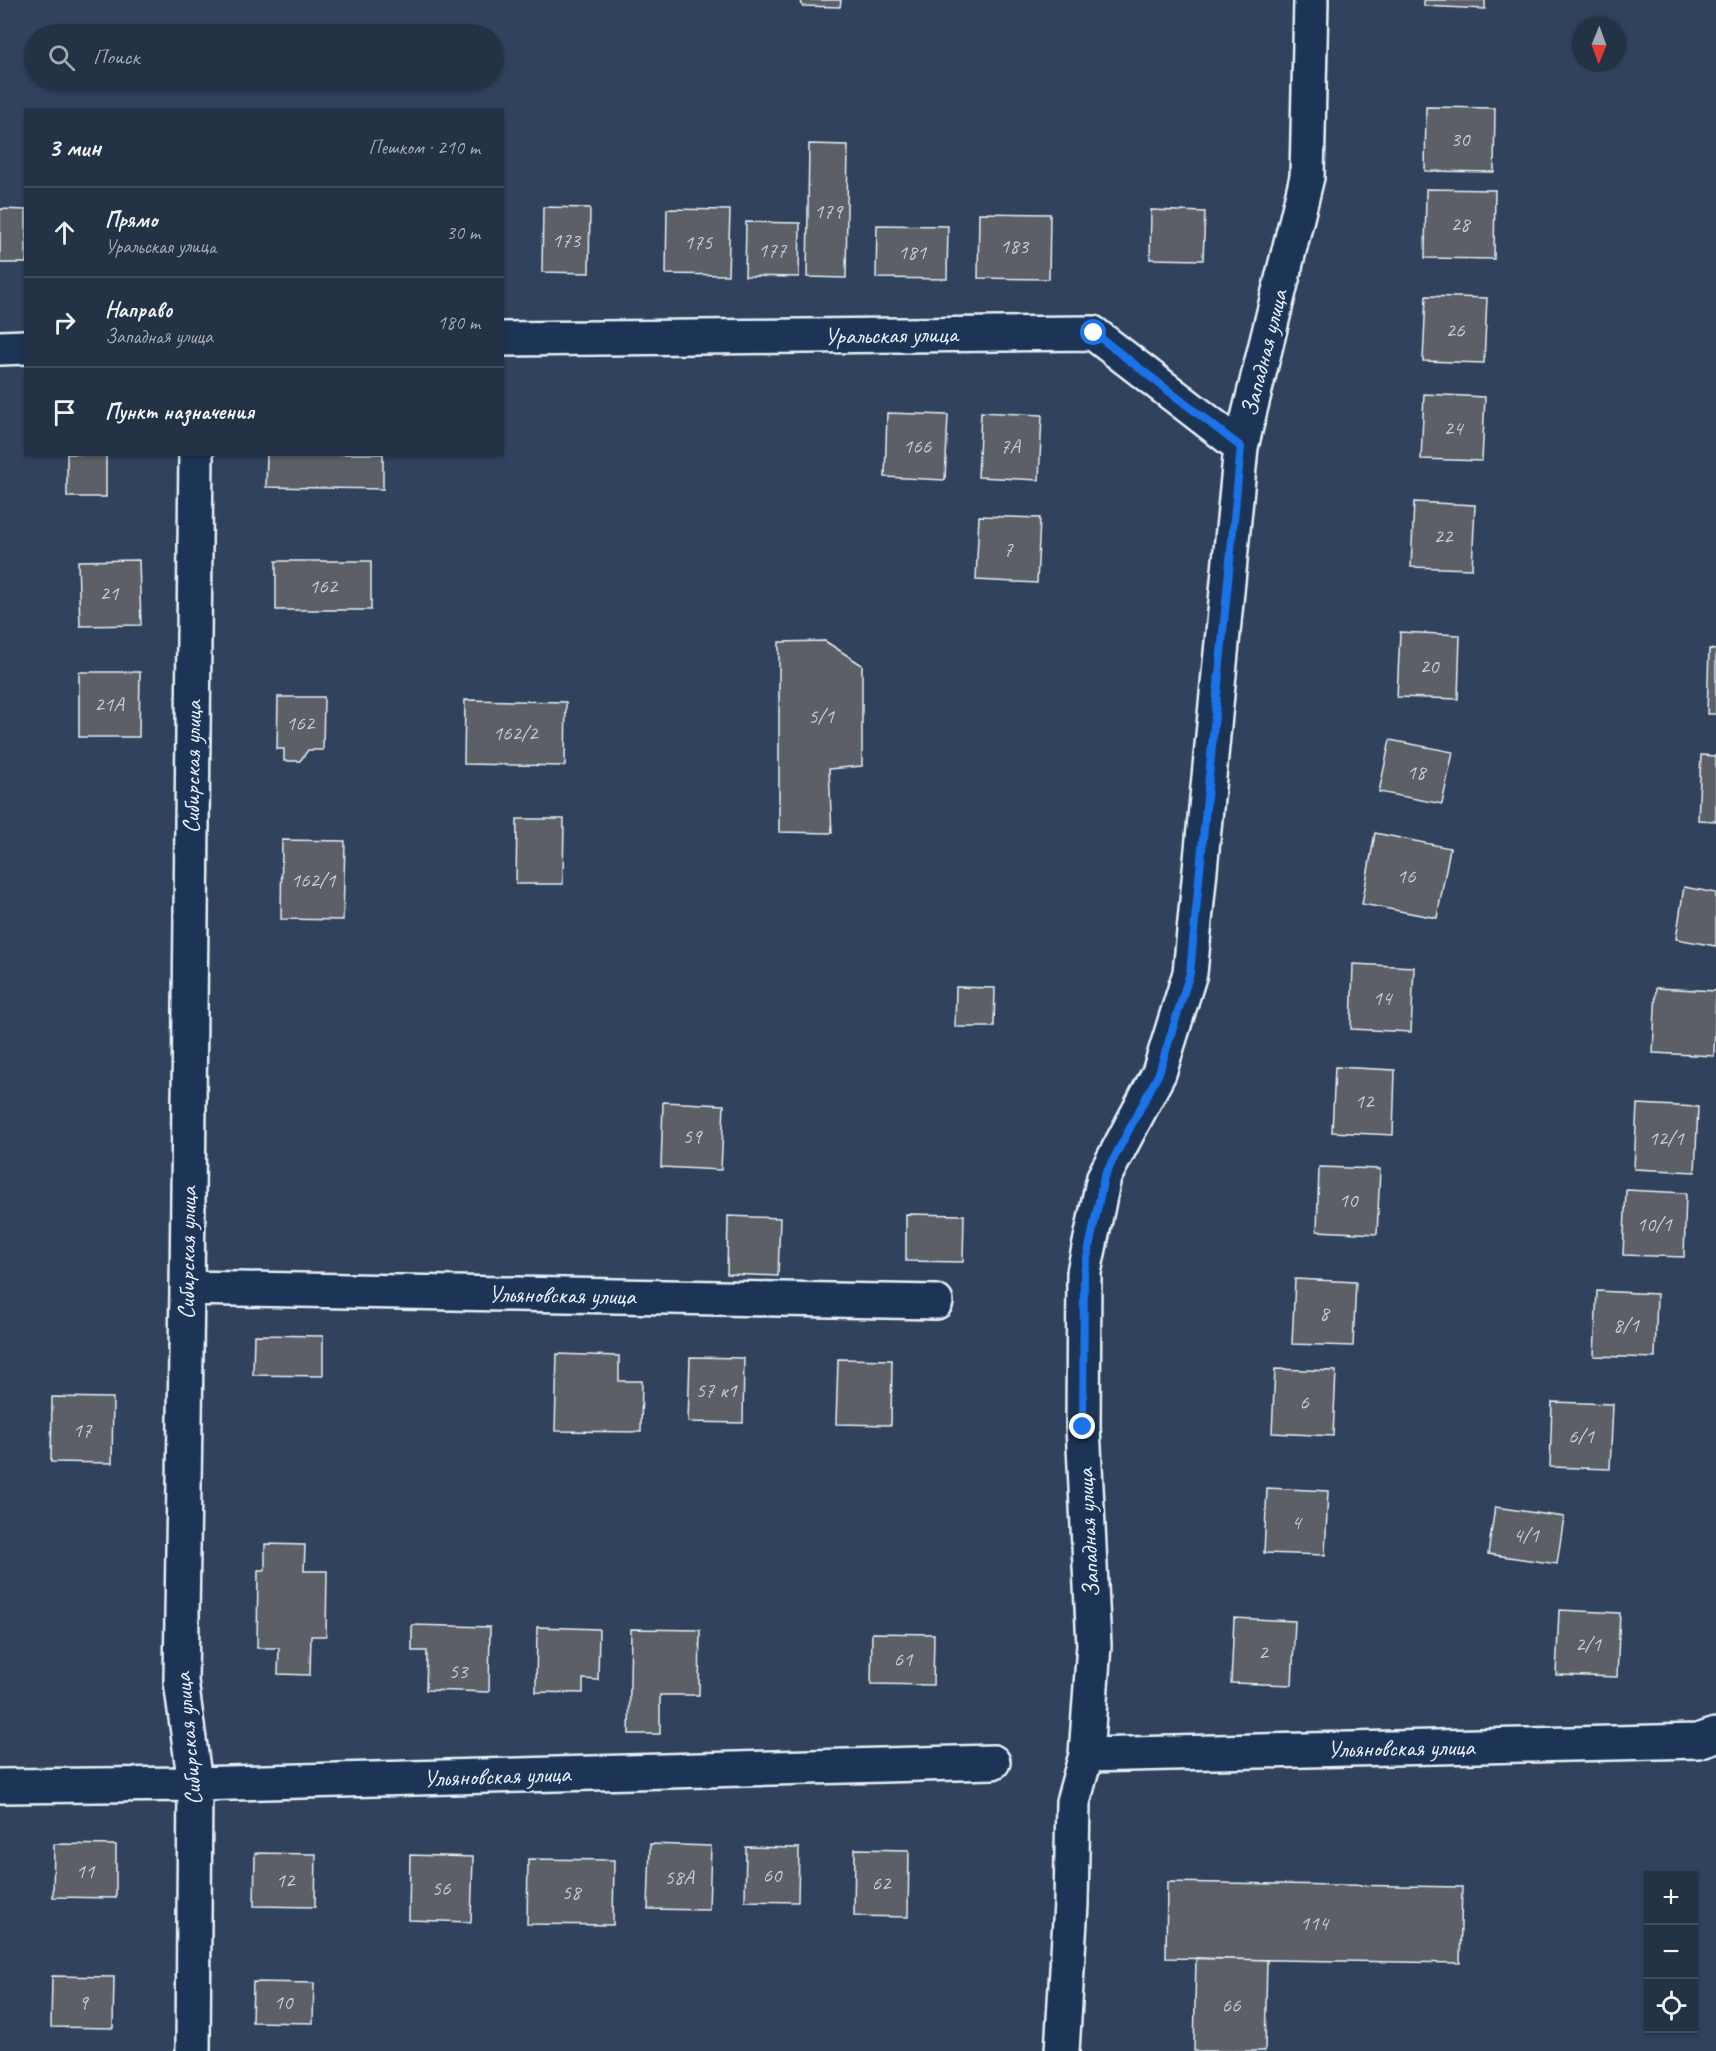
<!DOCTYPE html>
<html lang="ru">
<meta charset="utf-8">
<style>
:root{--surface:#243245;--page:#2c3a4c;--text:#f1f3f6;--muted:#a3aab3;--line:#414d5e}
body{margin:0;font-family:Caveat,sans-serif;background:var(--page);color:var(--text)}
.controls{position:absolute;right:18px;bottom:18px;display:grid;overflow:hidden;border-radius:0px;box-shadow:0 2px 4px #0004}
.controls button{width:54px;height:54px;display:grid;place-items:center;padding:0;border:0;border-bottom:2px solid var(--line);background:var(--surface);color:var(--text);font:30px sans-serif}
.compass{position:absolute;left:1572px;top:18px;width:54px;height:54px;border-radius:50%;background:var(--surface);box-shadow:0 2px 4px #0004;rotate:181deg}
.stop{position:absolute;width:18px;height:18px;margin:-14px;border:4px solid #1a73e8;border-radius:50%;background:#fff}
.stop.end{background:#1a73e8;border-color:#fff;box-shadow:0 2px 6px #0008}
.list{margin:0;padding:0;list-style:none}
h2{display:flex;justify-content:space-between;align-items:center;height:78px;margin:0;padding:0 24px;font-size:26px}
h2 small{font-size:20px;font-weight:400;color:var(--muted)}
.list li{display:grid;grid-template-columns:39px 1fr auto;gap:18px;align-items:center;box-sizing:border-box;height:90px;padding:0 24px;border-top:2px solid var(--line)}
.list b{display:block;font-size:22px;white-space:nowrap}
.list p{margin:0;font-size:20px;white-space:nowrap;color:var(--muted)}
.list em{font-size:20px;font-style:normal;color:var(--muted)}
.icon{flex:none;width:33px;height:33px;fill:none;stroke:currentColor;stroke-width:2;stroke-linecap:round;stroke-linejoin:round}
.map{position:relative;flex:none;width:1716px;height:2051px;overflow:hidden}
.search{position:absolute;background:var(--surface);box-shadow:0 2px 4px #0004;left:24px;top:24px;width:480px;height:66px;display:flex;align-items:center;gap:15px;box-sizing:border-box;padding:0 21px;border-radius:33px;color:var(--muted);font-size:22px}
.panel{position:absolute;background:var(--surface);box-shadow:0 2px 4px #0004;left:24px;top:108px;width:480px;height:348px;border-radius:0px}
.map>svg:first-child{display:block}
.building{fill:#5b6066;stroke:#e8f1f8;stroke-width:1.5}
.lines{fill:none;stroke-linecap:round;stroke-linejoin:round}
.minor-casing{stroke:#e8f1f8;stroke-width:38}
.minor{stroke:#1d3557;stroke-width:33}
.route{stroke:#1a73e8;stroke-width:8}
.labels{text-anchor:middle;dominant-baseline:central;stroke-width:6;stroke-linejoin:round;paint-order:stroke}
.number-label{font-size:21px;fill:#c5cdd4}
.street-label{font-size:24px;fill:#e8f1f8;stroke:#1d3557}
</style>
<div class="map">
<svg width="1716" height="2051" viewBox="0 0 1716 2051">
<rect width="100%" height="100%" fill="#30425c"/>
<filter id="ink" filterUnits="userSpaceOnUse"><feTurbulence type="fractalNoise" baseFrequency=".0167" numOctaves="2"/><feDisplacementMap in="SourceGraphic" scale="12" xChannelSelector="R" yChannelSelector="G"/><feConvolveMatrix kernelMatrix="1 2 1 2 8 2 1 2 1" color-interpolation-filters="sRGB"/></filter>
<g filter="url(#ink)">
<path class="building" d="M801,0H841L840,7L802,6Z
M1424,0H1485V9L1424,6Z
M1426,107L1495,108L1494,172L1425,171Z
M809,144L848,145L846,278L807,277Z
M1426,189L1495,190L1494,259L1425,258Z
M543,207L590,208L589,273L542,272Z
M0,209L26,210V263H0Z
M667,209L730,210L728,275L666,274Z
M1151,210L1205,212L1203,260L1150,259Z
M979,213L1050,214L1049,279L978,278Z
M746,222L800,223L799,277L745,276Z
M877,225L948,226L947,279L876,278Z
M1426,296L1487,298L1484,363L1423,361Z
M1424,394L1485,397L1482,461L1421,459Z
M981,412L1042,415L1039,480L978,477Z
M887,413L948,415L945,480L885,477Z
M67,454H106V497H67Z
M267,454H383V489L266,487Z
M1414,502L1475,505L1472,569L1411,567Z
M979,516L1040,518L1037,583L976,580Z
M139,560L141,625L80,626L78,561Z
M276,561H371V610H276Z
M1400,632L1460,635L1458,699L1397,697Z
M825,641L862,665V766L829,769L832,833L779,832V642Z
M1709,649L1716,650V714H1707Z
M79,672H140L139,737H79Z
M278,697H324L323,750H308L300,761H284V749H277Z
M465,700L566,702L565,766L464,764Z
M1390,740L1453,752L1442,804L1379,792Z
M1701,755L1716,756V821L1698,820Z
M517,819H564L563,884H516Z
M1375,833L1450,848L1437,918L1362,904Z
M282,840L345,841L343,920L281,919Z
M1684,887L1716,893V946L1676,939Z
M1353,964L1414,967L1411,1032L1351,1029Z
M956,987L995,988L994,1027H955Z
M1656,988L1716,991L1714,1056L1653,1053Z
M1335,1067L1395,1070L1393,1135L1332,1132Z
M663,1102L724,1105L721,1170L661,1167Z
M1637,1104L1698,1107L1695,1172L1634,1169Z
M1319,1167L1380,1169L1377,1234L1317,1231Z
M1626,1190L1686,1193L1684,1257L1623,1255Z
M906,1214L964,1215L963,1262L906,1261Z
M728,1216L780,1218L778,1276L727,1274Z
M1295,1279L1356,1282L1353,1346L1292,1344Z
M1597,1291L1657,1294L1655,1358L1594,1356Z
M254,1335L323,1336V1376L253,1375Z
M557,1354L619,1356V1381H642L641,1432L555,1431Z
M690,1357L744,1358L743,1423L688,1422Z
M838,1359L892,1360L891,1425L836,1424Z
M1275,1369L1336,1371L1333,1436L1272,1433Z
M52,1397L113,1398L112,1463L51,1462Z
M1552,1402L1613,1404L1610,1469L1550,1467Z
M1267,1488L1328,1491L1325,1555L1264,1553Z
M1495,1507L1564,1517L1557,1564L1488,1554Z
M265,1544L305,1545L304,1571H327L326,1636H311L310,1675L278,1674L279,1648H257L258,1570H265Z
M1559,1610L1620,1613L1617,1677L1556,1675Z
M1234,1618L1295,1621L1292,1685L1231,1683Z
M412,1625L490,1627L489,1692L426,1690L427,1651H412Z
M537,1627L599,1629L598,1680L583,1679V1693L536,1692Z
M631,1629L700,1630L699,1695H660V1734H629Z
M872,1633L934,1634L933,1685L871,1684Z
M54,1844L116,1845V1898L53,1897Z
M650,1844L711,1846L709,1910L648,1909Z
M746,1847L799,1848L798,1902L745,1901Z
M855,1849L909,1850L908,1917L854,1916Z
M255,1853L316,1854L315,1907L254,1906Z
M410,1855L473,1857L471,1922L409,1920Z
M528,1859L614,1860L613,1925L527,1924Z
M1167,1882L1462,1887L1460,1963L1166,1958Z
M1196,1958L1267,1960L1265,2051H1194Z
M52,1976L114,1977L113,2028L51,2027Z
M253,1982L314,1983L313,2023L252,2022Z"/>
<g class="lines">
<g class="minor-casing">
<path id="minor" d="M502,339L1093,333L1241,447
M0,348L26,347
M187,1288L936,1302
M1086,1755L1698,1741L1716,1735
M0,1786L195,1784L993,1762
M193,2051L195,1784L181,1681L187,1288L196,454
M1062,2051L1071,1904L1073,1802L1086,1755L1094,1645L1083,1427L1084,1272L1104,1177L1159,1073L1190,973L1241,447L1307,177L1311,0"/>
</g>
<use href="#minor" class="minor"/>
</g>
</g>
<g class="lines" filter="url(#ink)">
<path class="route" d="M1083,1427L1084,1272L1104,1177L1159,1073L1190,973L1241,447L1094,333"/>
</g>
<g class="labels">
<g class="number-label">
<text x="1460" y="139">30</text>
<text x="828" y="211">179</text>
<text x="1460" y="224">28</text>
<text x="566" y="240">173</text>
<text x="698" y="242">175</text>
<text x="1014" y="246">183</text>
<text x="772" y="250">177</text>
<text x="912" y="252">181</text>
<text x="1455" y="330">26</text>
<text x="1453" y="428">24</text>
<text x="917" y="446">166</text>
<text x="1010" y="446">7А</text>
<text x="1443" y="536">22</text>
<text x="1008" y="549">7</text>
<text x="323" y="586">162</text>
<text x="109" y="593">21</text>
<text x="1429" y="666">20</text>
<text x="109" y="704">21А</text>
<text x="821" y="716">5/1</text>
<text x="300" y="723">162</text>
<text x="515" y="733">162/2</text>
<text x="1416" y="772">18</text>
<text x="1406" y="876">16</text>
<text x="313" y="880">162/1</text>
<text x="1382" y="998">14</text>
<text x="1364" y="1101">12</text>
<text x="692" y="1136">59</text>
<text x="1666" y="1138">12/1</text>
<text x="1348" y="1200">10</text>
<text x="1654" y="1224">10/1</text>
<text x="1324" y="1313">8</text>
<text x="1626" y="1325">8/1</text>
<text x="716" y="1390">57 к1</text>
<text x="1304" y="1402">6</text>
<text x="82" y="1430">17</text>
<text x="1581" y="1436">6/1</text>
<text x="1296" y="1522">4</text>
<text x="1526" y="1535">4/1</text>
<text x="1588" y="1644">2/1</text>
<text x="1263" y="1652">2</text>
<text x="903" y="1659">61</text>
<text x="458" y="1671">53</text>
<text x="85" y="1871">11</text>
<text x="772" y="1875">60</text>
<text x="679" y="1877">58А</text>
<text x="285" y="1880">12</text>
<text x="881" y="1883">62</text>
<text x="441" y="1888">56</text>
<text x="571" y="1892">58</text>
<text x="1314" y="1923">114</text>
<text x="83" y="2002">9</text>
<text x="283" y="2002">10</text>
<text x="1231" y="2005">66</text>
</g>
<g class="street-label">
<text transform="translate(891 335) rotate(-1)">Уральская улица</text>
<text transform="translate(1264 353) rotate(-76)">Западная улица</text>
<text transform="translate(192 767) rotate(-89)">Сибирская улица</text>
<text transform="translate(187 1253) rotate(-89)">Сибирская улица</text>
<text transform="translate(562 1295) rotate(1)">Ульяновская улица</text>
<text transform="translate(1088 1533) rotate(-93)">Западная улица</text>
<text transform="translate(188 1739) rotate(-95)">Сибирская улица</text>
<text transform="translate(1401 1748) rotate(-1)">Ульяновская улица</text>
<text transform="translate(497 1776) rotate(-2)">Ульяновская улица</text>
</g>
</g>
</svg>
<div class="controls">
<button>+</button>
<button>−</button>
<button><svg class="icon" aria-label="locate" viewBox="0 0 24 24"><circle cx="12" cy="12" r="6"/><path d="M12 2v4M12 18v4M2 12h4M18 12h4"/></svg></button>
</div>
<svg class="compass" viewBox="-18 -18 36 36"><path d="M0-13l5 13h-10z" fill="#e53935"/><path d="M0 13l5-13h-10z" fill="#a3aab3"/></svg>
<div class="stop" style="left:1094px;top:333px"></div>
<div class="stop end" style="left:1083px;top:1427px"></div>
<div class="search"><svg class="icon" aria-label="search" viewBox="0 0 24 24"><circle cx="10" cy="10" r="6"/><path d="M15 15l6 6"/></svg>Поиск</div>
<section class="panel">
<h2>3 мин<small>Пешком · 210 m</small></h2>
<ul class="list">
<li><svg class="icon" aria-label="ahead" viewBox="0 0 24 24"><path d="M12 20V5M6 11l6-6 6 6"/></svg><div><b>Прямо</b><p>Уральская улица</p></div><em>30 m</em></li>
<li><svg class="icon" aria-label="right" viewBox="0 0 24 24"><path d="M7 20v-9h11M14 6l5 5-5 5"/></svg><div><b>Направо</b><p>Западная улица</p></div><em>180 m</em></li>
<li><svg class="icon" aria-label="arrive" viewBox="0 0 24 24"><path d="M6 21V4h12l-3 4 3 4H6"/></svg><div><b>Пункт назначения</b></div></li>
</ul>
</section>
</div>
